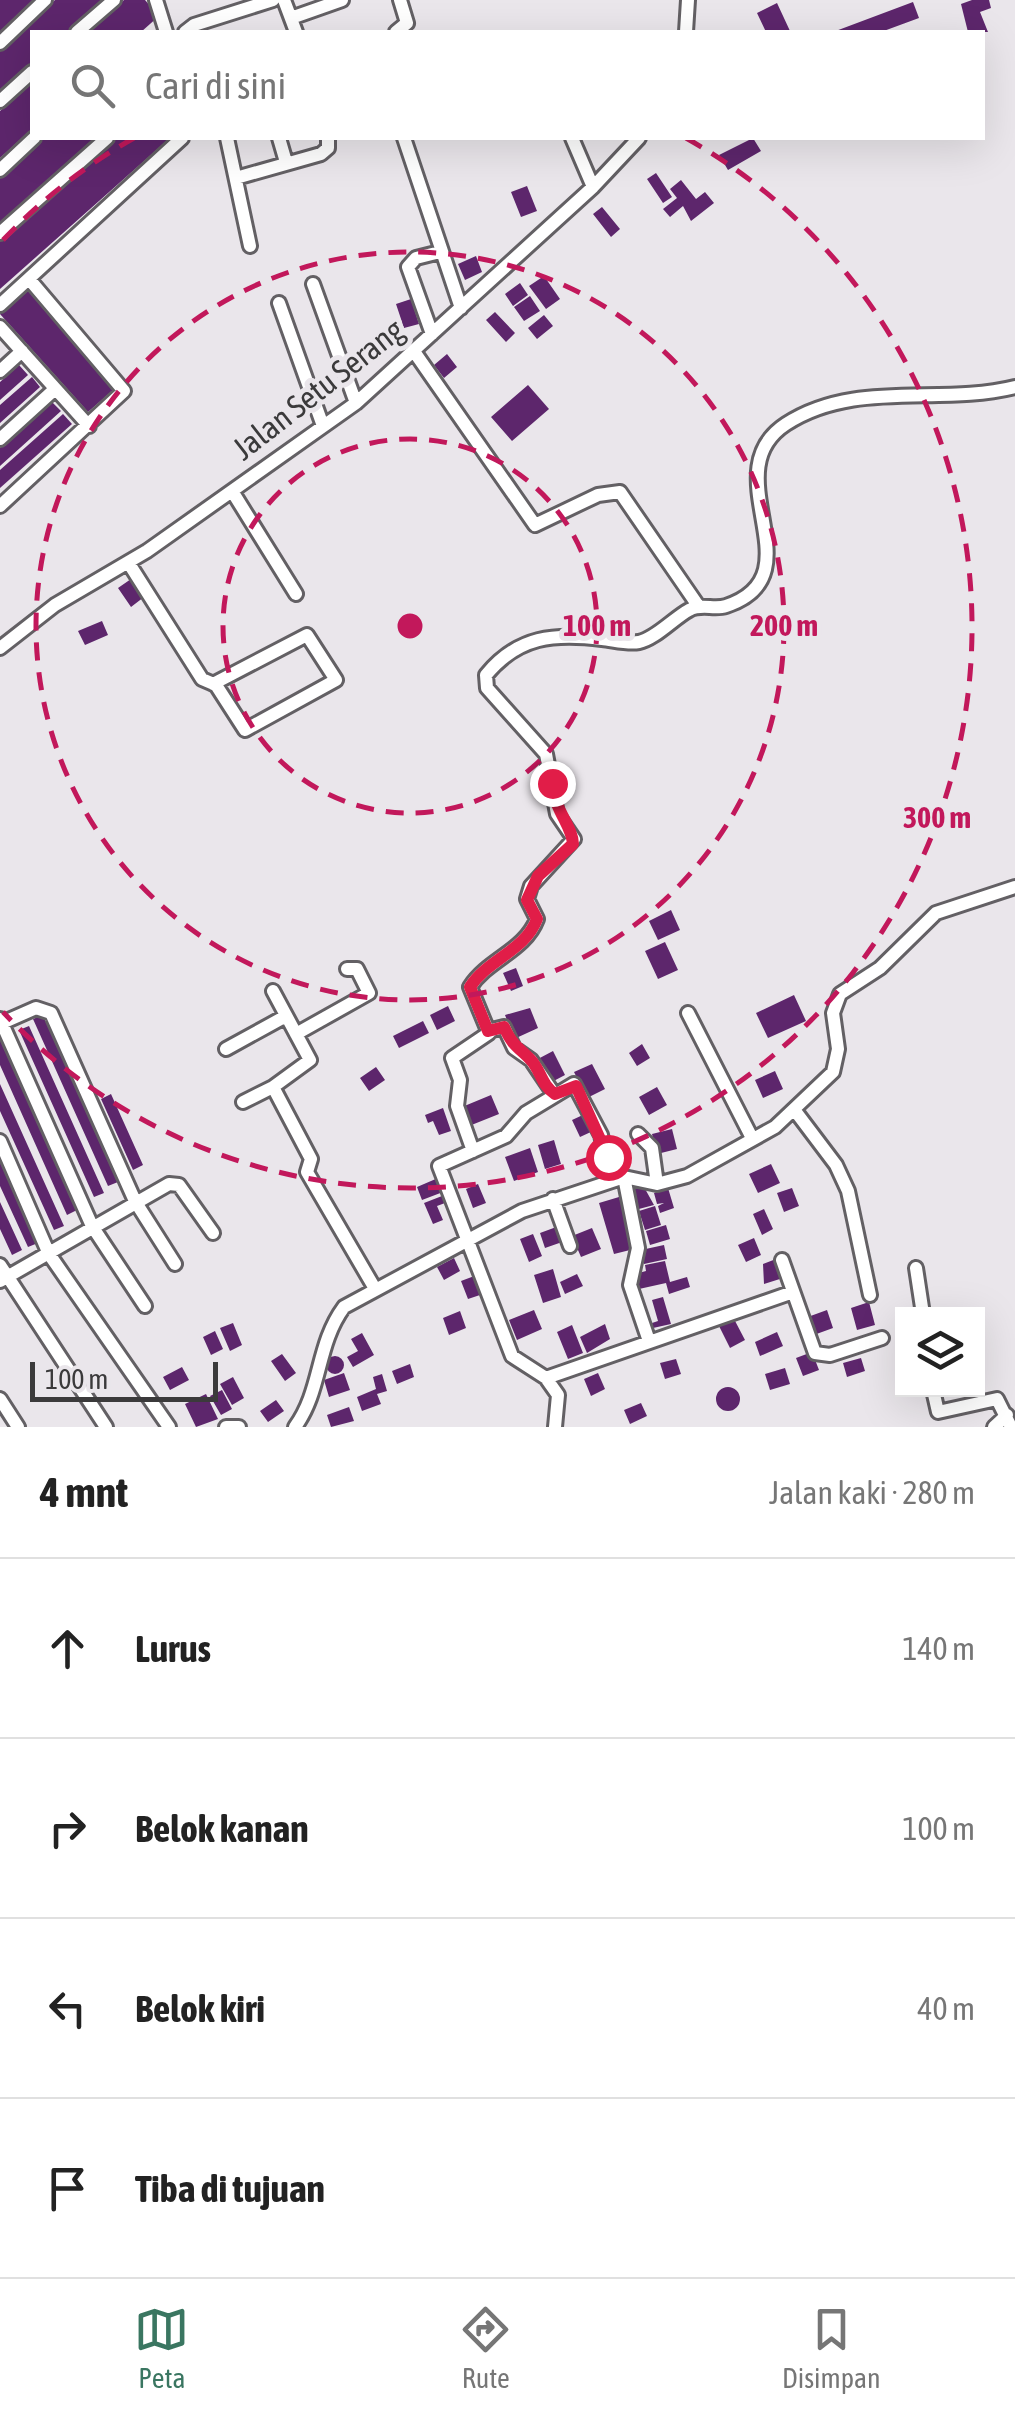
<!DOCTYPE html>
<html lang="id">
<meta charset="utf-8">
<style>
:root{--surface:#fff;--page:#f2f2f2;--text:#222;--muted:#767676;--line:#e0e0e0;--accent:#3a7661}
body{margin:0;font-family:"Asap Condensed",sans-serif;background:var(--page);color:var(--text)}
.controls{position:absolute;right:30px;bottom:30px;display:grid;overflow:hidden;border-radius:0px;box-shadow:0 10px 40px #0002}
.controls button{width:90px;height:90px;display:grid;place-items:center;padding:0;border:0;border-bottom:2px solid var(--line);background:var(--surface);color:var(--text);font:50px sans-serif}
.scale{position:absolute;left:30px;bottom:25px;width:188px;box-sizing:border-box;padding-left:10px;border:5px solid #3b3a3b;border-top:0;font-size:28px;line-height:35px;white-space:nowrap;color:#3b3a3b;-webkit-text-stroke:8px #eae6eb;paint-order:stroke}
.stop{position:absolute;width:30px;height:30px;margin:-22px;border:8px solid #e11d48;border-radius:50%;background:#fff}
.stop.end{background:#e11d48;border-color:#fff;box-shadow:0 2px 10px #0008}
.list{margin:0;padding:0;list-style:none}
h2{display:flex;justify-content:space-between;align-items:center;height:130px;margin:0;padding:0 40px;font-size:42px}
h2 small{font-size:32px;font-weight:400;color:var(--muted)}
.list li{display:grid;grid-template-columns:65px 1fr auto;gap:30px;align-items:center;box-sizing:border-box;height:180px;padding:0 40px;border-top:2px solid var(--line)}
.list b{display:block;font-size:38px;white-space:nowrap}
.list em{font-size:32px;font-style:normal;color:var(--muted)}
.icon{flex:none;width:55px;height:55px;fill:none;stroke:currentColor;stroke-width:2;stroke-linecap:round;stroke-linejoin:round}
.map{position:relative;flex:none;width:1015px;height:1427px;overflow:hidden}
.search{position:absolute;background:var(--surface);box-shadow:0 10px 40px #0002;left:30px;right:30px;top:30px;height:110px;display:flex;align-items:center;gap:25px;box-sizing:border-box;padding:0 35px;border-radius:0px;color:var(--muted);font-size:38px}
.sheet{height:850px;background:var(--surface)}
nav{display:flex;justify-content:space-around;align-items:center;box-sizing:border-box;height:140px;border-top:2px solid var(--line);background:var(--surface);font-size:28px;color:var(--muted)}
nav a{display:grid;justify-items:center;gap:5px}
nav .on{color:var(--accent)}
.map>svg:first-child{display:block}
.building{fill:#5d266c}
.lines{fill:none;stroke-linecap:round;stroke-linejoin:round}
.minor-casing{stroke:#636064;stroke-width:18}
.minor{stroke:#fff;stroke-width:12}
.route{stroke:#e11d48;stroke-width:12}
.ring{fill:none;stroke:#c2185b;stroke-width:5;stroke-dasharray:18 12}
.labels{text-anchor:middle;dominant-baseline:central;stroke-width:10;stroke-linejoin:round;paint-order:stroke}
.street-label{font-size:32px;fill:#3b3a3b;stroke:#eae6eb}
.centre{fill:#c2185b;stroke:#eae6eb;stroke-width:5}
.ring-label{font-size:30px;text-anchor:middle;font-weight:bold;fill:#c2185b;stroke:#eae6eb;stroke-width:10;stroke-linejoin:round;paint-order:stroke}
</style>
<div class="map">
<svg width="1015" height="1427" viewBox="0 0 1015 1427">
<rect width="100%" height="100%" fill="#eae6eb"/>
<path class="building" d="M0,0H37L0,33Z
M55,0H108L72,32H32V68L0,97V49Z
M124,0H145L159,16L141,32H88Z
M972,0H989L991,8L980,12L988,32H968L961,4Z
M913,2L919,18L881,32H833Z
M777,3L790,31L766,32L757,13Z
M32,82V129L0,158V111Z
M44,138H97L0,225V177Z
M116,138H170L0,289V241Z
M753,138L761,151L728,170L719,155Z
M656,173L672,197L663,203L647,179Z
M681,180L696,199L705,192L714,203L691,221L683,206L670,217L663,209L677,198L670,189Z
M527,186L537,211L521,217L511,192Z
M602,207L620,229L611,237L593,214Z
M476,256L482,272L465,280L458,264Z
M544,276L560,299L546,309L529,286Z
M520,283L528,295L513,306L505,294Z
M29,285L119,385L88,412L0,314Z
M530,296L540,311L524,321L514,307Z
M411,299L419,324L404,328L396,304Z
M495,312L515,333L506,342L486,320Z
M544,315L553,326L537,339L528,328Z
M447,354L457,367L444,378L434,365Z
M19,365L28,375L0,400V382Z
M32,377L40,387L0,423V405Z
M528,385L549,409L512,441L491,417Z
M52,402L61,411L0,466V448Z
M63,414L72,424L0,488V470Z
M131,579L144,597L131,607L118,588Z
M102,621L108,635L85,645L78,631Z
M671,910L680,930L658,940L649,921Z
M665,942L678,970L658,979L645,951Z
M516,968L523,986L511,991L503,973Z
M794,995L806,1021L768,1038L756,1013Z
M448,1006L455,1021L437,1030L430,1015Z
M530,1008L538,1028L514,1039L505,1015Z
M43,1015L118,1182L108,1186L33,1019Z
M423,1021L429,1033L399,1048L393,1036Z
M29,1026L104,1193L94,1197L19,1030Z
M0,1038L77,1210L67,1215L0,1065Z
M642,1044L650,1058L637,1066L629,1053Z
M553,1051L565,1075L548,1084L536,1060Z
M592,1064L605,1089L587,1098L574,1072Z
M376,1067L385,1080L369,1091L360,1078Z
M775,1071L783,1089L763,1098L755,1080Z
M0,1084L64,1226L54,1230L0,1111Z
M657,1087L667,1105L649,1115L639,1097Z
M111,1094L143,1165L133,1170L101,1099Z
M491,1095L499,1114L469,1126L462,1107Z
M443,1108L451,1131L439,1135L433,1121L428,1123L425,1115Z
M585,1114L593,1131L580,1137L572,1120Z
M672,1129L677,1149L657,1154L652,1134Z
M554,1140L561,1164L545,1169L538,1145Z
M530,1148L538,1172L514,1181L505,1157Z
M0,1159L38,1243L28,1247L0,1186Z
M771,1164L780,1183L758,1193L749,1174Z
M438,1178L443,1192L422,1200L417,1187Z
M478,1184L486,1203L473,1208L466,1189Z
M644,1187L654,1205L635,1210L633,1189Z
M668,1188L674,1208L660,1213L658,1206L664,1203L657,1204L654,1193Z
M792,1188L799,1206L784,1212L777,1193Z
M442,1196L445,1203L437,1206L443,1220L433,1224L424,1203Z
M619,1197L634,1249L614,1254L599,1203Z
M0,1202L22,1250L12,1255L0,1229Z
M655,1206L661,1225L645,1230L639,1211Z
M764,1209L773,1229L762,1235L753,1214Z
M666,1225L670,1239L650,1245L646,1231Z
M559,1226L565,1241L545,1248L540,1233Z
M592,1228L601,1249L581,1257L572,1236Z
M533,1234L542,1256L529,1262L520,1239Z
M754,1238L761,1255L746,1262L738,1245Z
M664,1245L667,1259L644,1264L641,1250Z
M454,1258L460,1271L444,1280L437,1267Z
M776,1259L783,1278L764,1284L763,1264Z
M665,1261L670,1282L687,1277L690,1287L669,1294L666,1283L639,1289L635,1274L646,1271L645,1265Z
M553,1269L561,1297L543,1303L534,1275Z
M577,1274L583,1286L565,1294L560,1282Z
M477,1275L483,1294L468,1299L461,1281Z
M663,1297L671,1324L653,1328L652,1323L658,1321L652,1300Z
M869,1302L875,1325L857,1330L851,1308Z
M534,1310L542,1329L517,1340L509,1320Z
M827,1310L833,1328L811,1336L805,1318Z
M460,1311L466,1328L449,1335L443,1318Z
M734,1319L745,1340L730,1348L719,1326Z
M233,1323L242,1345L230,1351L220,1328Z
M605,1324L610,1339L587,1353L580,1337Z
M572,1325L583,1353L568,1359L557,1332Z
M215,1331L223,1349L211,1355L203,1337Z
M777,1332L783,1346L760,1356L755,1342Z
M362,1333L374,1355L353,1367L347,1357L358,1351L351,1339Z
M812,1352L819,1370L803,1376L796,1358Z
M282,1354L296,1373L285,1381L271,1361Z
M326 1365a9 9 0 1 1 18 0a9 9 0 1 1-18 0Z
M861,1358L865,1371L847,1377L843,1363Z
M676,1359L681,1374L665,1379L660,1363Z
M410,1364L414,1377L397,1384L392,1371Z
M182,1367L189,1380L170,1390L163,1377Z
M785,1368L790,1384L770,1390L765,1374Z
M344,1373L350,1390L329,1397L324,1380Z
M598,1373L605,1389L591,1396L584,1379Z
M382,1374L387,1391L377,1394L381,1404L362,1411L357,1397L376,1389L373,1377Z
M233,1377L244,1398L232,1405L220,1384Z
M716 1399a12 12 0 1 1 24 0a12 12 0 1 1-24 0Z
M222,1390L232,1409L221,1415L210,1396Z
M206,1394L218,1419L196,1427L185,1404Z
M276,1400L284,1411L268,1422L260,1411Z
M641,1403L647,1416L630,1424L624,1410Z
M349,1407L354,1421L331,1427L327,1415Z"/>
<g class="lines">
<g class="minor-casing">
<path id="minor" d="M156,0L166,32
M284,0L296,32
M291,18L342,0
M77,32L114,0
M185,32L194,25L273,0
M396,32L407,23L400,0
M686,32L688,0
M0,43L45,0
M0,101L32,72
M227,138L250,246
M279,138L286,162
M404,138L461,308
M572,138L593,187
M0,170L34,138
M236,178L321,154L328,148V138
M0,233L107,138
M313,284L356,403
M279,303L323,426
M0,305L182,138
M0,327L89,426
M432,334L408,267L416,258L440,252
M413,350L535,525L598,495L620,492L699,607
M0,371L22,351
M0,439L55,389
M232,491L296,594
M0,506L124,391L29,279
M128,562L202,679L216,685L245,730L336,680L307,635L213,684
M0,648L55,605L147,551L356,403L593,187L639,138
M273,991L310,1060L273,1087L311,1159L307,1172L374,1287
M688,1013L752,1138
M0,1019L92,1226L145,1306
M2,1023L36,1008L51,1013L135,1201L175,1264
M488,1031L504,1027L514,1048L531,1060L554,1094
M296,1034L369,993L357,969H347
M226,1049L286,1016
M243,1102L273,1087
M796,1112L836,1165L848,1191L870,1295
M638,1134L652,1148L657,1184
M0,1141L49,1254L169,1427
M473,1151L457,1106L460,1080L452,1058L489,1033L470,987C488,959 525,951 537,919L527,899L531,886L574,839L557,814L546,754L487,688L486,675C518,636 554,633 602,639C613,640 627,644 639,642C655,639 674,618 689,610C701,603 714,610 726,606C820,575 711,473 786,424C855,379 940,406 1015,387
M624,1177L638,1248L630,1285L649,1341
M553,1199L570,1246
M782,1260L815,1353L830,1355L882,1338
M0,1265L106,1427
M916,1268L923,1314
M0,1281L169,1184L179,1185L213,1233
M546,1378L793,1292
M933,1390L938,1412L997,1399L1011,1427
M0,1399L18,1427
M226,1427H239
M295,1427C322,1390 316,1345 344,1307L522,1211L624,1177L657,1184L687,1176L775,1127L833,1072L838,1049L833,1013L840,994L880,968L936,913L1015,887
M555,1427L558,1395L546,1378L512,1356L439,1166L506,1136L526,1113L574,1084L601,1135L611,1181
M994,1427L1007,1415"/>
</g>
<use href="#minor" class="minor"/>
</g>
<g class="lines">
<path class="route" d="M552,783C555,812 572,825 573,844L538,876L527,900L537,919C525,951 488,959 470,987L488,1031L504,1027C513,1046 517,1046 530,1059C541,1070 541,1085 555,1094L576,1086L608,1157"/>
</g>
<g class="ring">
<circle cx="410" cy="626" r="187"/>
<circle cx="410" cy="626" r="374"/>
<path d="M3 240A561 561 0 0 1 134 138M686 138A561 561 0 1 1 3 1012"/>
</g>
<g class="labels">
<g class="street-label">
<text transform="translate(318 389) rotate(-38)">Jalan Setu Serang</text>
</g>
</g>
<circle cx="410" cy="626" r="15" class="centre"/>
<g class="ring-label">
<text x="597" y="636">100 m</text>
<text x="784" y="636">200 m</text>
<text x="937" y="828">300 m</text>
</g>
</svg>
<div class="controls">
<button><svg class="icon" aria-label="layers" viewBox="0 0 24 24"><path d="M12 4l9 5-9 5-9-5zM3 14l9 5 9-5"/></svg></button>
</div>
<div class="scale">100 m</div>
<div class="stop" style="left:608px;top:1157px"></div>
<div class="stop end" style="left:552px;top:783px"></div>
<div class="search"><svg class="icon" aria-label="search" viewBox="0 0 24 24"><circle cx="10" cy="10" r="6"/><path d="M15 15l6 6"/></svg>Cari di sini</div>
</div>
<section class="sheet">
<h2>4 mnt<small>Jalan kaki · 280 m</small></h2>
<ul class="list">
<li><svg class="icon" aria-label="ahead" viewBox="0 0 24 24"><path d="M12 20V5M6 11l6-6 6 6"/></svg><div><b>Lurus</b></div><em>140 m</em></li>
<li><svg class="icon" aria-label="right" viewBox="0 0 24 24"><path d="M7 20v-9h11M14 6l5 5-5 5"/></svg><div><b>Belok kanan</b></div><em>100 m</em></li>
<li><svg class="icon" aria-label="left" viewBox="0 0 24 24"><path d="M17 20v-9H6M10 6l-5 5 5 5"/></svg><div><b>Belok kiri</b></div><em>40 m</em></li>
<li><svg class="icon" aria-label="arrive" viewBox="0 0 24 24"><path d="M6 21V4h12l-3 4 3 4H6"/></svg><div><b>Tiba di tujuan</b></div></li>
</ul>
</section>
<nav>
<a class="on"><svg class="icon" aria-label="map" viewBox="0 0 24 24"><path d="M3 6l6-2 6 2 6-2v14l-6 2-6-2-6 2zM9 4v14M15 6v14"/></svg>Peta</a>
<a><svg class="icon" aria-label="directions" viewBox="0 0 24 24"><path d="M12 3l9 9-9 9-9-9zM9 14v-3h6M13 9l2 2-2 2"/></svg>Rute</a>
<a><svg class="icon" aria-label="saved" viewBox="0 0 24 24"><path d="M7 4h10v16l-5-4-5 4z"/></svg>Disimpan</a>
</nav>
